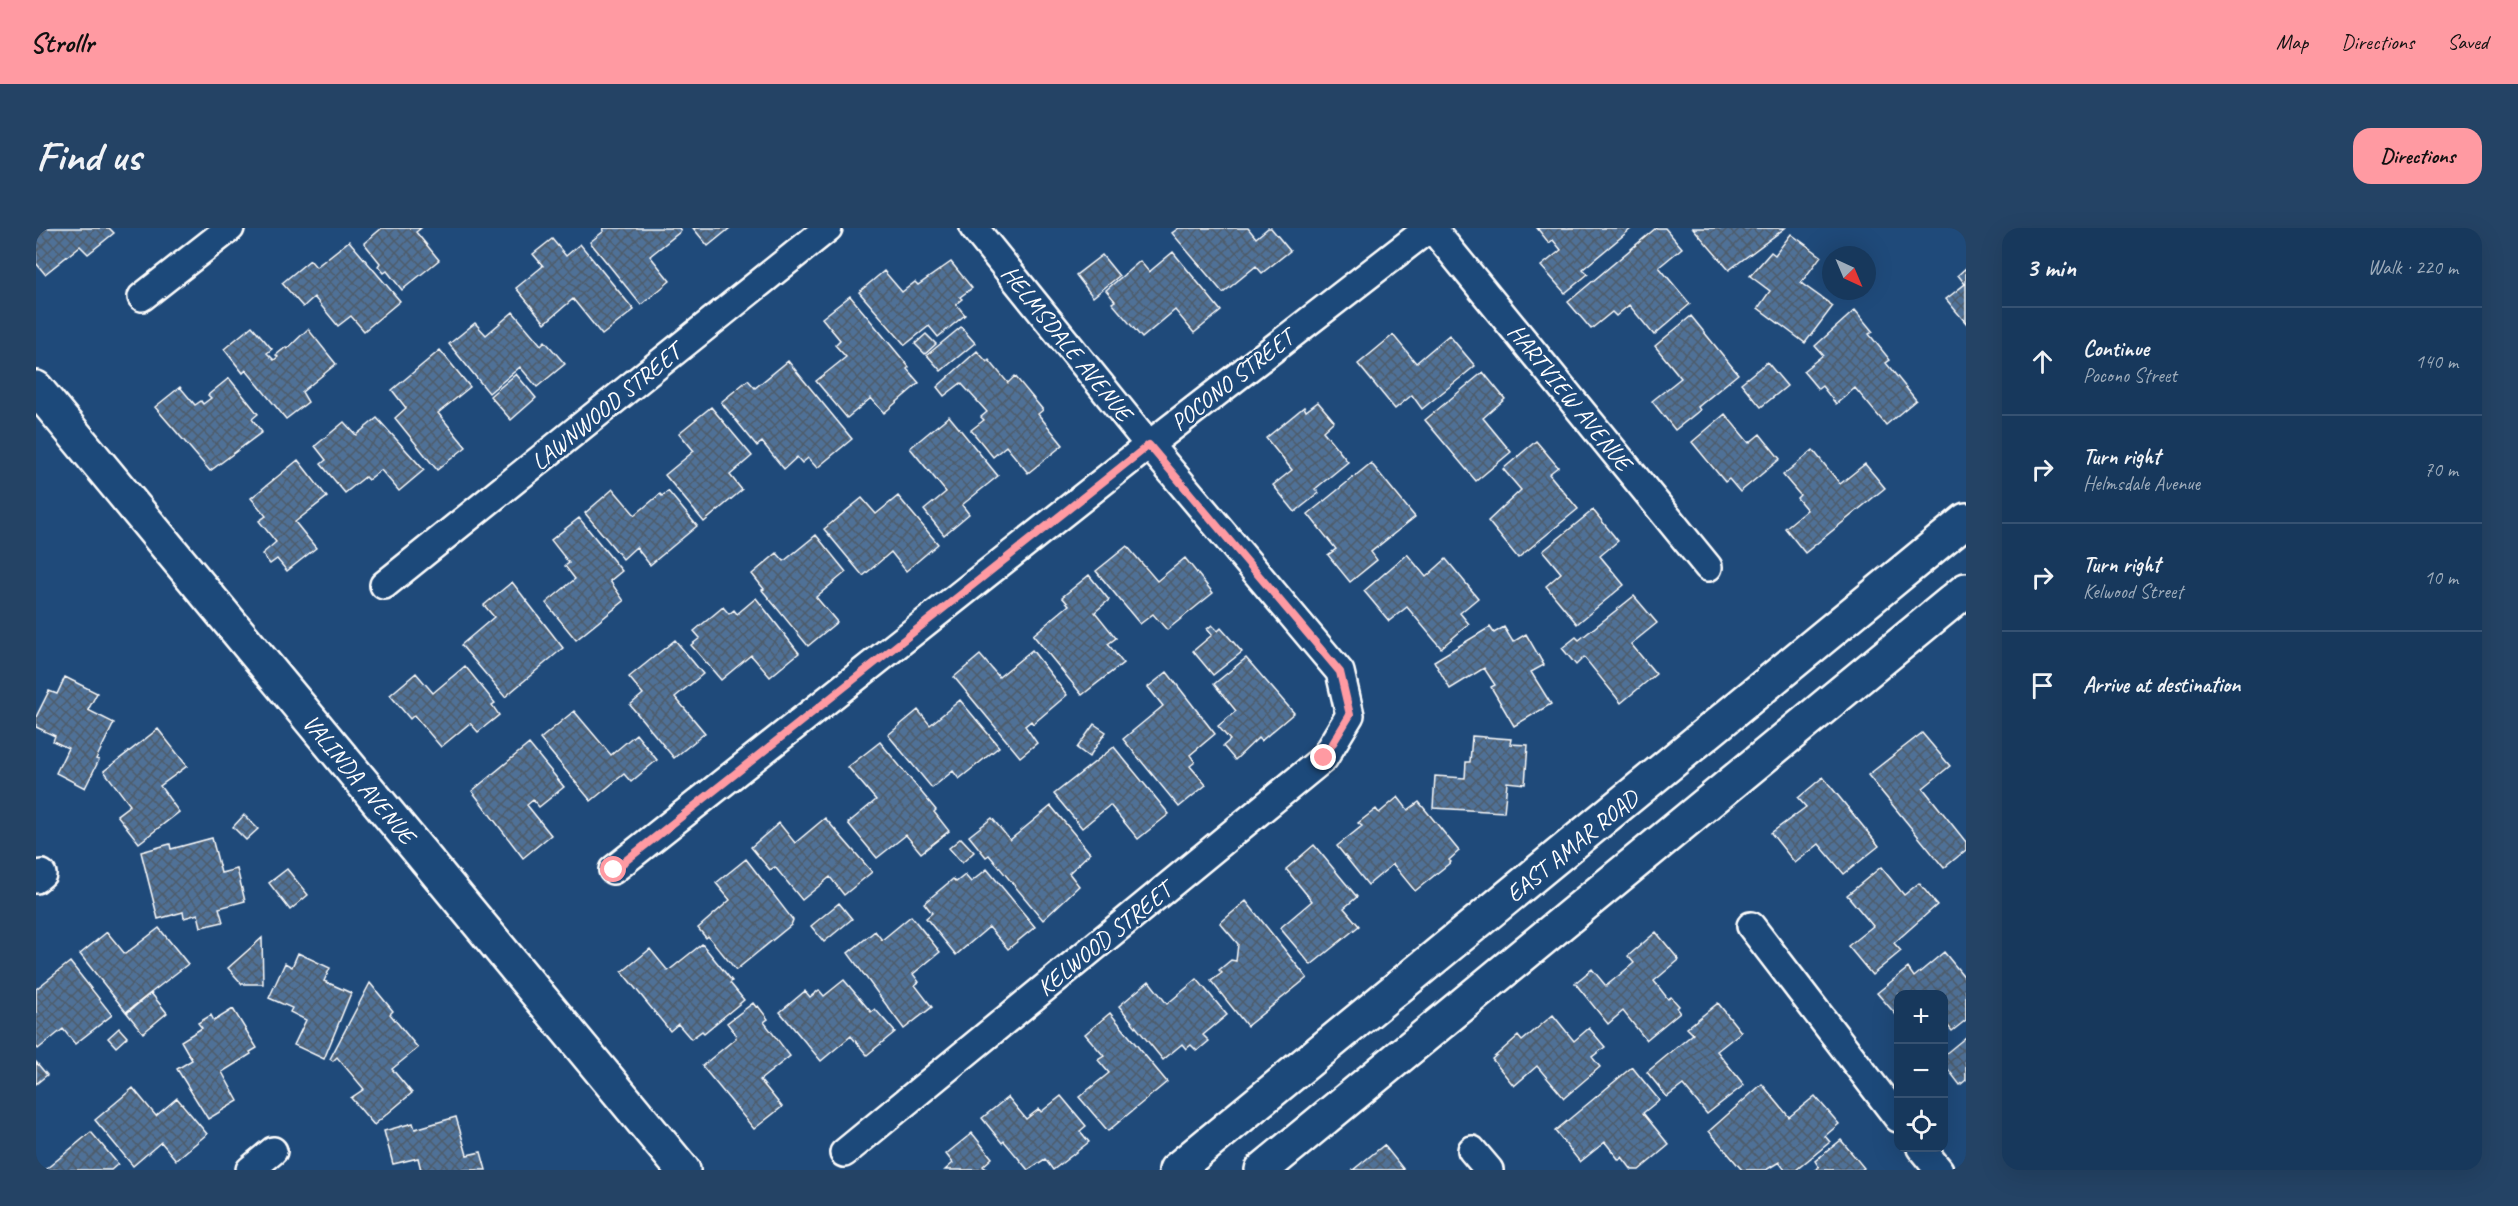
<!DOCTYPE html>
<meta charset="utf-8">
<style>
:root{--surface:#17385c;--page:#244365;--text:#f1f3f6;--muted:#9eacbb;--line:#365272;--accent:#ff9aa2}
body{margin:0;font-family:Caveat,sans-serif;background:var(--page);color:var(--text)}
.controls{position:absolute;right:18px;bottom:18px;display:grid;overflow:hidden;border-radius:12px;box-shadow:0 6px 24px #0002}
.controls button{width:54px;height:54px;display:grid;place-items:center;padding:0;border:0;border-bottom:2px solid var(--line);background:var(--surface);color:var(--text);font:30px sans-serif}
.compass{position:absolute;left:1786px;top:18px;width:54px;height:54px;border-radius:50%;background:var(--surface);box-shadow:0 6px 24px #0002;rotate:136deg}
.stop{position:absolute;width:18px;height:18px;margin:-14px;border:4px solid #ff9aa2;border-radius:50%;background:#fff}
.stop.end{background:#ff9aa2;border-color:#fff;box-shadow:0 2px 6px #0008}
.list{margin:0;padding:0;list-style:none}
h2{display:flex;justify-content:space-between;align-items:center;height:78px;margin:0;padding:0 24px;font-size:26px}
h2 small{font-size:20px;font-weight:400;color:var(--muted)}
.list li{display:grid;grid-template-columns:39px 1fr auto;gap:18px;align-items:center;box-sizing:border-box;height:108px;padding:0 24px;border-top:2px solid var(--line)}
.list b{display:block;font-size:22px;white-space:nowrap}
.list p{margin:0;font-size:20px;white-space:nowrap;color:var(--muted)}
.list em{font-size:20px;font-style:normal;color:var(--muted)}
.icon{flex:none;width:33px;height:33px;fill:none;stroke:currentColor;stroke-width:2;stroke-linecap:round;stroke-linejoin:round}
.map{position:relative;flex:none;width:1930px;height:942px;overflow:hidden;border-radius:18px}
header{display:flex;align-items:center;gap:36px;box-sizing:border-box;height:84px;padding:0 30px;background:var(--accent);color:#111}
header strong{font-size:28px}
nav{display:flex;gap:33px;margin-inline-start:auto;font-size:21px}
.intro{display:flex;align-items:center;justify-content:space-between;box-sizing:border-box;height:144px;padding:0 36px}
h1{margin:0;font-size:42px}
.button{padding:15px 27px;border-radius:18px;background:var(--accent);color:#111;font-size:21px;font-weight:700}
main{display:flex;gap:36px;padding:0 36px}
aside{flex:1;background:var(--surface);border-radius:18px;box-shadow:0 6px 24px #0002}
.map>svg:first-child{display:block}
.building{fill:url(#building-cross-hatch);stroke:#fff;stroke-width:1.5}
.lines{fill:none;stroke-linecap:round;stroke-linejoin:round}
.street-casing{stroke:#fff;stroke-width:32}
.secondary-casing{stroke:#fff;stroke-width:38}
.primary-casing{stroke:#fff;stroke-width:38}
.street{stroke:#1f4a7a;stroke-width:27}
.secondary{stroke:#1f4a7a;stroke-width:33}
.primary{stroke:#1f4a7a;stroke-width:33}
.route{stroke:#ff9aa2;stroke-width:8}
.labels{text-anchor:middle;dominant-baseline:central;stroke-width:5;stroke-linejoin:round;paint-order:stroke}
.street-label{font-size:24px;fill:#fff;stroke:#1f4a7a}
</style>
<header>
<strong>Strollr</strong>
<nav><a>Map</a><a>Directions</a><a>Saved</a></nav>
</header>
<div class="intro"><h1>Find us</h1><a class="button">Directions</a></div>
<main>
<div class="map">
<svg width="1930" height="942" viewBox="0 0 1930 942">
<defs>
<pattern id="building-cross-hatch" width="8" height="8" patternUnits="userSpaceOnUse" patternTransform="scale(1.5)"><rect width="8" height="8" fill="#507197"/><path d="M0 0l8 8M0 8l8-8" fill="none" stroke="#4e5b6a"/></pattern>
</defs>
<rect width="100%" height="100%" fill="#1f4a7a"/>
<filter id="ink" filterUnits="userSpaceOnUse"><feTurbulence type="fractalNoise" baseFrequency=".0167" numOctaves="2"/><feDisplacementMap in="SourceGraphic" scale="12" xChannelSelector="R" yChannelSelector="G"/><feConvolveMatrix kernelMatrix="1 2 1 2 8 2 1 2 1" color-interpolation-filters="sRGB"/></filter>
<g filter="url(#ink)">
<path class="building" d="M0,0H73L78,5L52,26L44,18L9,46L0,35Z
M346,0H385L380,4L403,32L366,62L351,43L348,45L342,38L344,35L328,15Z
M643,0L645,3L614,28L634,53L605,77L554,14L568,3L567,0Z
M657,0H694L672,18Z
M1143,0H1212L1220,10L1232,0H1235L1254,23L1226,45L1220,38L1187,65L1136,5Z
M1501,0H1596L1547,41L1552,46L1529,65L1505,38L1525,22L1517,12L1513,15Z
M1620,0H1629L1646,20L1623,39L1654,76L1618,107L1593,77L1580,88L1576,84L1555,101L1532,74Z
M1657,0H1749L1693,42Z
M1755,6L1785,28L1765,55L1797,78L1769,115L1722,80L1734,63L1714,48L1735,24L1739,27Z
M516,11L530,28L544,16L598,82L566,107L537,71L509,95L480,60L507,38L497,26Z
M313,13L364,73L328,103L315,88L302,98L278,69L267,79L246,55L274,32L280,39Z
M1137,24L1185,83L1158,105L1139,82L1106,110L1076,75L1079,73L1070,62L1104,33L1113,44Z
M1066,27L1083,48L1057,69L1040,47Z
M915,34L936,60L924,69L926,71L920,76L929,87L902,109L893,98L869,117L823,64L848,43L866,64L879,54L882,57Z
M1930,40V95L1910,71L1929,56L1922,47Z
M814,68L873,139L871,141L883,155L848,185L835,170L811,190L780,153L810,129L799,117L804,112L786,90Z
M1819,82L1837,104L1833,106L1854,132L1850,135L1880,172L1850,197L1819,160L1800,176L1786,158L1782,161L1767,143L1787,127L1779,118Z
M477,84L505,117L509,113L529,136L501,159L484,139L453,165L413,116L439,95L450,107Z
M1655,88L1702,146L1662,179L1664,182L1639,202L1616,173L1645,150L1619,118Z
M216,98L236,121L231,125L238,132L242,129L240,127L250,119L251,121L272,101L300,136L266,164L272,174L250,191L210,142L207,145L188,121Z
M925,99L939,115L905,143L891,127Z
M890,106L900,116L889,126L879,116Z
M1357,107L1380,135L1413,107L1439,138L1386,181L1376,167L1359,181L1322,136Z
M404,122L434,159L402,185L430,219L401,242L359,190L370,180L356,162Z
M941,123L951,134L953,132L972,155L979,148L1007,182L1002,186L1027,217L992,245L970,218L957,229L935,202L948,192L945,189L951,184L925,155L908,168L901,159Z
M752,133L816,211L781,240L772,230L766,235L761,229L748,241L726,214L721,218L685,174L712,152L719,160Z
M1731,134L1751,158L1725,179L1705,155Z
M1447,144L1469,171L1447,190L1475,224L1440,253L1389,192Z
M480,146L500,170L475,192L454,168Z
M193,150L222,186L216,191L226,204L174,243L119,179L144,159L159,177L165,173L167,176L175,170L172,167Z
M1282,174L1298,193L1287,203L1312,234L1279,261L1283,265L1259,284L1237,257L1256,242L1230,210L1268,179L1270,183Z
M675,179L716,228L694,247L706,262L668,294L629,247L658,223L643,205Z
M1689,186L1713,215L1724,206L1744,231L1704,264L1693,251L1689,254L1656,214Z
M913,188L962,248L926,277L933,286L908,307L888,282L910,264L874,220Z
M341,190L388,242L363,263L345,242L332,252L329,249L309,265L285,236L290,232L279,218L308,194L320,207Z
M1500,213L1522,239L1513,246L1542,281L1482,330L1452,293L1485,262L1467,241Z
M1777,222L1804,256L1829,236L1849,260L1769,325L1749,300L1771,282L1761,270L1764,267L1747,247Z
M262,232L291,269L259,294L280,320L251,343L241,331L234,336L226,326L240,314L223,293L230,288L215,270Z
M1335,235L1379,289L1335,324L1341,332L1314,354L1292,327L1300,321L1272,286Z
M577,261L599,287L624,266L626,268L632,263L661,298L614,337L600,319L587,331L549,285Z
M862,268L902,316L870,343L855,324L827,348L788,301L826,270L840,286Z
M1557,282L1582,313L1564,328L1588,357L1541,396L1510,358L1525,345L1507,323Z
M543,290L586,343L574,353L588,373L540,412L510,375L539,351L529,338L533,335L515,312Z
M780,307L810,344L780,369L801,394L772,418L726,362L728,361L716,346L741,325L748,333Z
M1091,318L1121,353L1149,330L1177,365L1131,402L1117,386L1104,396L1060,343Z
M1371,326L1390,349L1410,331L1442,370L1424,385L1433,396L1405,420L1371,379L1353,393L1328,363Z
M1053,347L1073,372L1059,384L1080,410L1072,416L1087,435L1046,467L997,407L1033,377L1026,369Z
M476,354L527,420L469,469L425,417L458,389L448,377Z
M1598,368L1621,395L1595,416L1620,446L1585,475L1548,429L1540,437L1526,420L1540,409L1543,412Z
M720,370L763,425L734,449L715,427L685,452L655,417L664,410L658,403L687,379L693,386L698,382L701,386Z
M1176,397L1182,403L1185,400L1206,424L1177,447L1157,423L1176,407L1171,401Z
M1454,399L1458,405L1468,399L1477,414L1490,406L1508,437L1495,444L1515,476L1478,498L1455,459L1459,457L1448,440L1414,461L1398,433Z
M639,412L667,446L639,469L669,505L638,530L594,477L607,466L593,449Z
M996,422L1031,467L997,496L995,493L989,498L1001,515L984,529L918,449L944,427L963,449Z
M1210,430L1258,485L1225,513L1222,510L1199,532L1187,518L1194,512L1182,498L1200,483L1178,456Z
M429,438L459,475L456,477L463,487L442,504L434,495L405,519L378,487L374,491L354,467L380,445L397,465Z
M1131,444L1179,506L1154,527L1159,534L1154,538L1170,557L1143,579L1087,511L1127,478L1112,459Z
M29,449L61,465L52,482L78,495L60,531L63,532L49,560L20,545L32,520L17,513L19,508L0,499V489L13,463L21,466Z
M924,472L963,519L923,551L917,543L896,560L852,507L882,482L894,497Z
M538,483L575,527L600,506L621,532L595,554L588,546L555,573L504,511Z
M1058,496L1070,504L1053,529L1041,520Z
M122,501L151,538L124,558L143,584L103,615L81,587L94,577L68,543Z
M1886,505L1914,538L1887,560L1930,614V622L1908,640L1832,547Z
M1436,508L1475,511L1474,516L1492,517L1489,556L1471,554L1468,584L1397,580L1399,548L1429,550L1430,534H1434Z
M844,514L900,582L898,584L913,603L885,625L870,607L841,630L812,595L840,572L812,539Z
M493,516L528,559L503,579L497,572L491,577L515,607L487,630L436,563Z
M1078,519L1133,586L1102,611L1074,577L1046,600L1018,566Z
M1787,549L1843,618L1808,646L1783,616L1759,635L1735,605L1770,579L1762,570Z
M1362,569L1372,582L1383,574L1423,623L1413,632L1415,634L1379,663L1357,636L1332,657L1301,618L1326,598L1322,595L1340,581L1343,585Z
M1015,578L1054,625L1033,645L1043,658L1007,692L953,627L950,629L933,608L956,590L974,612Z
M208,587L222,601L210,612L197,599Z
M789,590L836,644L808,667L794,649L766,672L739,639L734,642L715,619L743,595L759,615Z
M176,610L185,645L201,641L209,673L183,680L187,694L165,699L162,686L148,690L147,684L122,691L105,624L134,616L135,621Z
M925,610L938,624L926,635L913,620Z
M1278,617L1321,669L1308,680L1323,698L1275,737L1244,700L1276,673L1250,641Z
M710,631L757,692L755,697L700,742L672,708L670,710L662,700L694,672L680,655Z
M1845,639L1868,667L1883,655L1901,677L1858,715L1865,723L1836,747L1812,718L1837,698L1811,667Z
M251,641L272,667L254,682L233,655Z
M951,641L999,699L972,721L953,699L920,727L890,690L896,685L888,675L917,651L920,654L929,647L935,654Z
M1210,673L1271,750L1211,798L1175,753L1186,745L1183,742L1195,732L1200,733L1202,716L1184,695Z
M803,675L816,691L788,714L775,698Z
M875,688L904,724L877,746L883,754L879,757L896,779L868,801L812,725L839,703L846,712Z
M123,700L152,736L90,784L44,726L71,704L89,726Z
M1620,704L1643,732L1618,753L1632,771L1635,769L1643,778L1641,780L1644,784L1610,812L1587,783L1572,796L1539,755L1556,741L1570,758L1598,735L1592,728Z
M226,710L227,756H206L192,740Z
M666,716L696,753L694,755L708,772L668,805L666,803L655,811L642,796L634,803L586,744L614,721L632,743Z
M1908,724L1930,751V792L1916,803L1908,793V766H1862V789L1841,765L1872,740L1878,749Z
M262,725L294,740L288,753L315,765L288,831L258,817L270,792L254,784L256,780L233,770L249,735L256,739Z
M34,734L76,787L39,816L27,801L2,821L0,818V761Z
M1161,751L1191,787L1167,807L1173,813L1161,823L1155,817L1150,821L1146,816L1127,832L1083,778L1113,753L1131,776Z
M808,752L835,784L839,781L859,804L831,827L815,808L785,833L744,784L769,763L774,769L783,762L788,768Z
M334,755L357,783L354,786L382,820L356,841L376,865L338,897L315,870L328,861L301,829L297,833L294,831Z
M115,765L131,785L107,805L91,785Z
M717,775L720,779L722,778L732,791L728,794L754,828L724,852L746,879L718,901L666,838L700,810L699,805L691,795Z
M1682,775L1705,804L1681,823L1708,857L1671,886L1647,857L1631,869L1611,844L1657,806L1651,800Z
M197,781L221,820L214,824L215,826L186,844L202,873L172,891L141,841L156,832L145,813L166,800L162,795L175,787L178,793Z
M1074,785L1131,854L1072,903L1043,869L1073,845L1062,832L1068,828L1049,806Z
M1517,787L1538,813L1553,800L1569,819L1556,829L1564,839L1528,870L1501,838L1478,858L1456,831L1482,808L1486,813Z
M83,800L91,809L80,819L72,810Z
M1930,809V852L1924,857L1908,836V827Z
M0,834L11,847L0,856Z
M1596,839L1623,872L1607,885L1633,917L1603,942H1596L1586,929L1583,932L1569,914L1544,934L1519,903Z
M1726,856L1753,889L1779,868L1803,896L1789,908L1794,914L1760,942H1749L1743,934L1730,942H1706L1673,903Z
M97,860L120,888L141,870L171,906L140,932L125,914L97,938L59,892Z
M1025,868L1050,898L1044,903L1053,914L1017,942L1009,931L992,942L968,913L966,915L946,890L972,869L990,891L1003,881L1005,884Z
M420,889L431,927L445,924L450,942H385L382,930L357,936L348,903L377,895L379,901Z
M55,904L82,936L75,942H9Z
M936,905L956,930L947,938L951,942H909L917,935L910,926Z
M1805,912L1828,940L1825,942H1779L1783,939L1779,933Z
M1348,917L1368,942H1317Z"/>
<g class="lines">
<g class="street-casing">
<path id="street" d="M1396,0L1672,339
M106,69L194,0
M348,357L792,0
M577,642L1113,217L1393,0
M0,651L6,646
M1715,698L1862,890
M1885,920L1903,942
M1436,922L1453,942
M808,925L1288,530L1314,487L1304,444L1113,217L938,0
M214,942L237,923"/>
</g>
<g class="secondary-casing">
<path id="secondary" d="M0,160L647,942"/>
</g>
<g class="primary-casing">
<path id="primary" d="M1140,942L1930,292
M1226,942L1930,362"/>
</g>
<use href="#street" class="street"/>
<use href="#secondary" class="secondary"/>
<use href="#primary" class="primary"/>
</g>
</g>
<g class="lines" filter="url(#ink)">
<path class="route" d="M578,642L1113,217L1304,444L1314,487L1288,530"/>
</g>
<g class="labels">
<g class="street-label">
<text transform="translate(1031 115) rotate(51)">HELMSDALE AVENUE</text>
<text transform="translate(1196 152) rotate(-38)">POCONO STREET</text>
<text transform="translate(1534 169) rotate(51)">HARTVIEW AVENUE</text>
<text transform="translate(570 179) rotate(-39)">LAWNWOOD STREET</text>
<text transform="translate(323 551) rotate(50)">VALINDA AVENUE</text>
<text transform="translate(1536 618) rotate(-39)">EAST AMAR ROAD</text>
<text transform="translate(1068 711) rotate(-39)">KELWOOD STREET</text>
</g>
</g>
</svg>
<div class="controls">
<button>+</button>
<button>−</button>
<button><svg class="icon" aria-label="locate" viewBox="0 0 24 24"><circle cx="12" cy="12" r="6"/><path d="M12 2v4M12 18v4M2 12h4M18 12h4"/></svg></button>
</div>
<svg class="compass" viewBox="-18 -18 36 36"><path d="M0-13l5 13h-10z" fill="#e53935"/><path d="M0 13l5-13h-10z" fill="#9eacbb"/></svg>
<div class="stop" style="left:578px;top:642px"></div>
<div class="stop end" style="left:1288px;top:530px"></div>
</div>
<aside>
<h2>3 min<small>Walk · 220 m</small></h2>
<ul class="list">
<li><svg class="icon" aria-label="ahead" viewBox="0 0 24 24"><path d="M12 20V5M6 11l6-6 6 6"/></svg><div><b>Continue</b><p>Pocono Street</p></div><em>140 m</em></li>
<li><svg class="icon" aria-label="right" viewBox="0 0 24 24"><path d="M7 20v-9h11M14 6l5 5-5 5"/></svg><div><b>Turn right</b><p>Helmsdale Avenue</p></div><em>70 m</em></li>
<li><svg class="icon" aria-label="right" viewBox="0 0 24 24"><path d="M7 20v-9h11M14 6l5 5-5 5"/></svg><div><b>Turn right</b><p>Kelwood Street</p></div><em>10 m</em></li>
<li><svg class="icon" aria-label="arrive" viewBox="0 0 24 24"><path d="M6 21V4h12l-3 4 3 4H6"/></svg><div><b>Arrive at destination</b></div></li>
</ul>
</aside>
</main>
